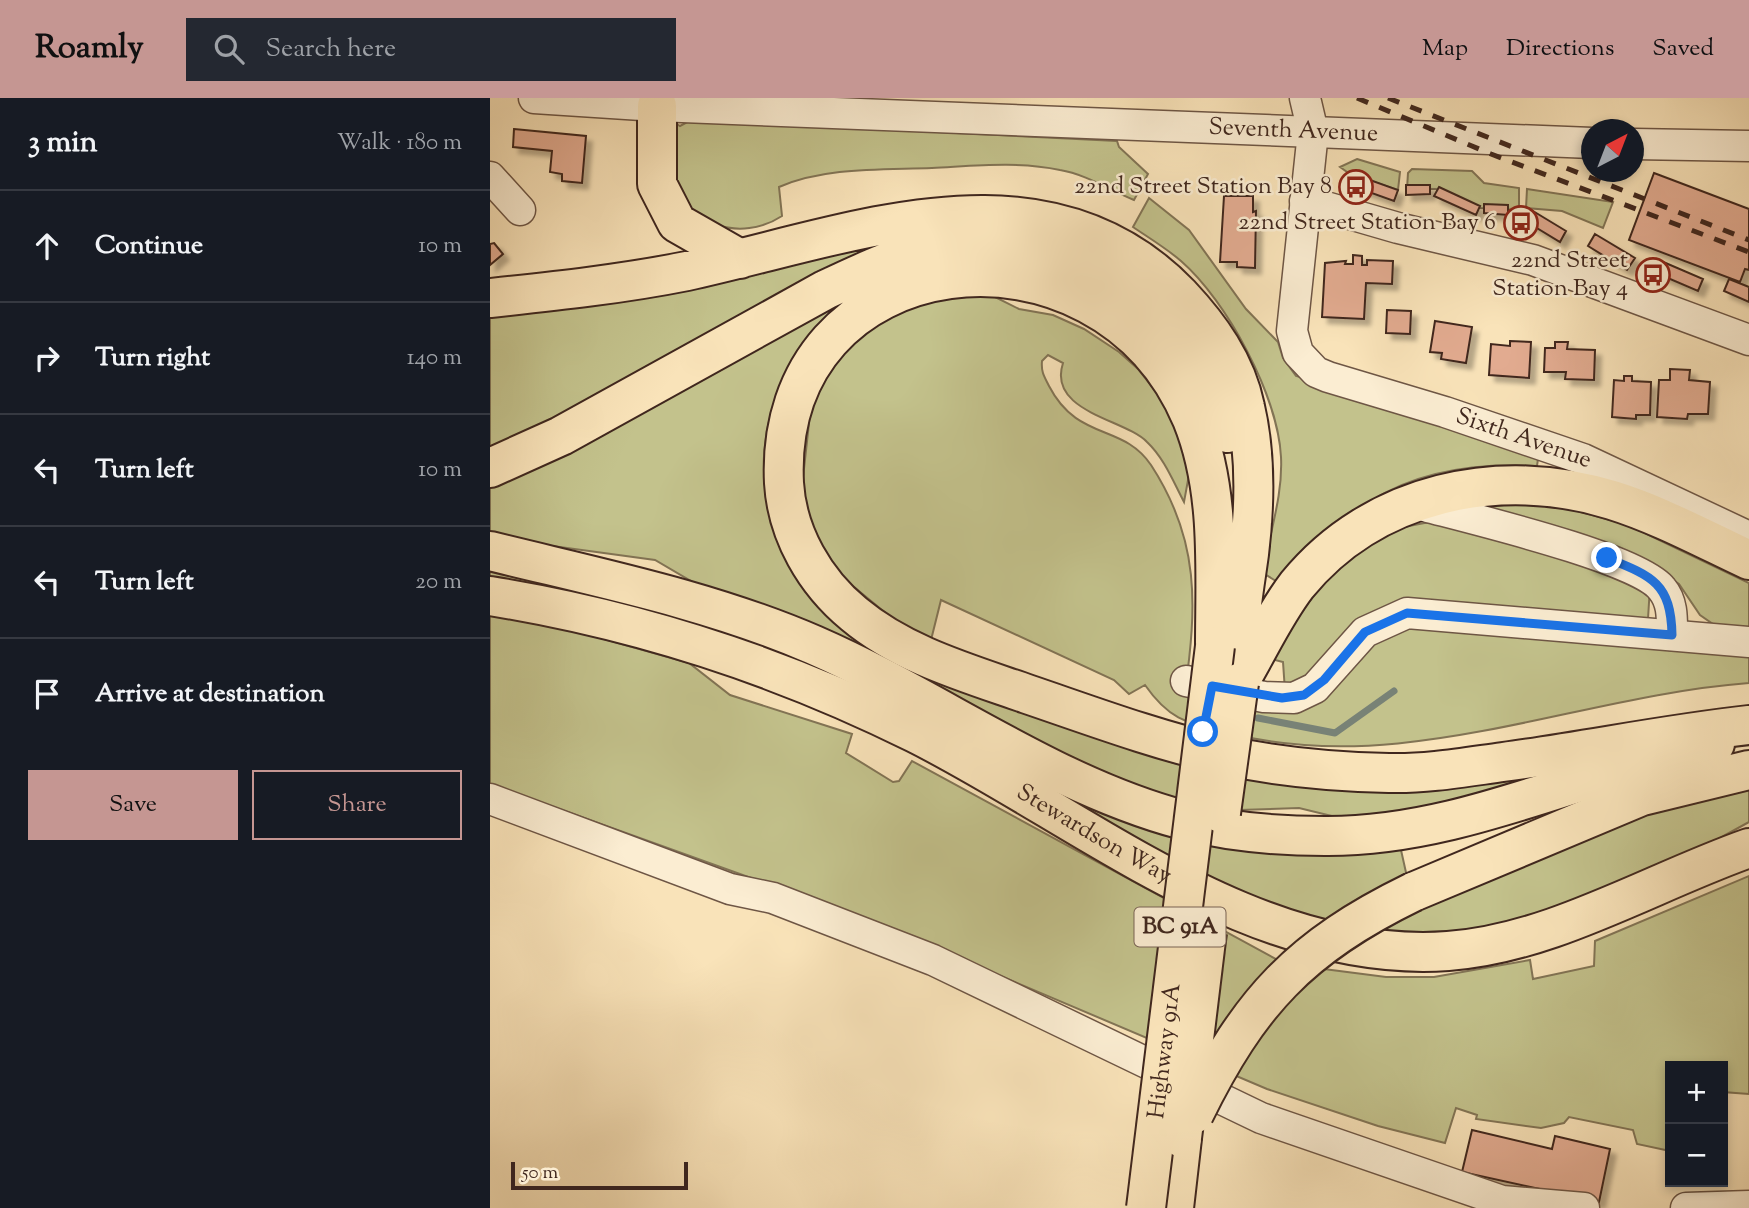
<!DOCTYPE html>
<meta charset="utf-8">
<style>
:root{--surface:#171b24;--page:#242831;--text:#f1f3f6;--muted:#9ea1a6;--line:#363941;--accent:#c59692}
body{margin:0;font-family:"Sorts Mill Goudy",serif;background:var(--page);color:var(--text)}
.controls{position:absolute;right:21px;bottom:21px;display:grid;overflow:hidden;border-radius:0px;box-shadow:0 4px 10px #0003}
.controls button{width:63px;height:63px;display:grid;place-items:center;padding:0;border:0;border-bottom:2px solid var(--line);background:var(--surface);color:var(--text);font:35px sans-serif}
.compass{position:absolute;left:1091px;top:21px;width:63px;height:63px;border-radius:50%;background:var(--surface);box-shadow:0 4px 10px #0003;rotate:42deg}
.scale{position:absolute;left:21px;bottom:18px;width:177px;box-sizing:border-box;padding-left:7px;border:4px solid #40271e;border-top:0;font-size:19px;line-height:24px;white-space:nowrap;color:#40271e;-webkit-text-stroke:5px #fbedd2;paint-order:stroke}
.stop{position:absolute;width:21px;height:21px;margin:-16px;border:5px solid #1a73e8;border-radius:50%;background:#fff}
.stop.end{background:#1a73e8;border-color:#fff;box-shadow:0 2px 7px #0008}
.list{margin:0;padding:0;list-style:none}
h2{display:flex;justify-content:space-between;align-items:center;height:91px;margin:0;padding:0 28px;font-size:30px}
h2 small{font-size:23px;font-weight:400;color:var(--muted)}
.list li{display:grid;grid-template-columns:46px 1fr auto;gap:21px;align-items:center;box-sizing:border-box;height:112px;padding:0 28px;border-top:2px solid var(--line)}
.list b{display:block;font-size:26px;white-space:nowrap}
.list em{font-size:23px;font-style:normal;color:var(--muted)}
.actions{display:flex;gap:14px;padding:21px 28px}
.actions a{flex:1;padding:16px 0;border:2px solid var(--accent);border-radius:0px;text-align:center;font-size:24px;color:var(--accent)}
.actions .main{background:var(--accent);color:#111}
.icon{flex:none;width:38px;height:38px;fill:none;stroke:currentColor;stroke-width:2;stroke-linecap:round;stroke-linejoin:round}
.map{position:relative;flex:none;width:1259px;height:1110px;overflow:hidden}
header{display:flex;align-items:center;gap:42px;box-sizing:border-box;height:98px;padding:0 35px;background:var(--accent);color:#111}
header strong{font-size:33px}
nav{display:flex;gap:38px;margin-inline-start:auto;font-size:24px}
.search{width:490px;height:63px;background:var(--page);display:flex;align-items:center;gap:18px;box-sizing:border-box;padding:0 24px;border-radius:0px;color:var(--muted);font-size:26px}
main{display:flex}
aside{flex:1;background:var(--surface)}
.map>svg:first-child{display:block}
.green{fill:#c3c28c;stroke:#827455;stroke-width:2}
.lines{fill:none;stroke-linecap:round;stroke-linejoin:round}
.stream{stroke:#788276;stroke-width:7}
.building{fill:#e2ab90;stroke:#40271e;stroke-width:2;filter:url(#shadow)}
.minor-casing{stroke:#6e5645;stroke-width:33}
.major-casing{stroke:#40271e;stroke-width:42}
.highway-casing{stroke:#40271e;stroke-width:42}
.minor{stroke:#fbedd2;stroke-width:30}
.major{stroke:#f9e3b9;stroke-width:38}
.highway{stroke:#f9e3b9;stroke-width:38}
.rail{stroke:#40271e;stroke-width:5;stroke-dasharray:12 12;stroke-linecap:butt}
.highway-bridge-casing{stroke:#40271e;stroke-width:42;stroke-linecap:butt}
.highway-bridge{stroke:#f9e3b9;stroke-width:38}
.route{stroke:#1a73e8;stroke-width:9}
.labels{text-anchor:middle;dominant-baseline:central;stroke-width:5;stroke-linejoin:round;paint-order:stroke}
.shield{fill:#fbedd2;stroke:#786254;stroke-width:2}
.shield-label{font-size:23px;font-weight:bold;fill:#40271e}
.street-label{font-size:24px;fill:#40271e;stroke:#fbedd2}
.poi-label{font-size:24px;fill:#40271e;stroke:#fbedd2;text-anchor:end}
</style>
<header>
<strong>Roamly</strong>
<div class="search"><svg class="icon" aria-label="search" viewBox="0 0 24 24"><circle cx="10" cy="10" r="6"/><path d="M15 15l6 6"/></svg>Search here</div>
<nav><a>Map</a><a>Directions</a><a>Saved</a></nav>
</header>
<main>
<aside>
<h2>3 min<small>Walk · 180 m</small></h2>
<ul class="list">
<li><svg class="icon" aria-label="ahead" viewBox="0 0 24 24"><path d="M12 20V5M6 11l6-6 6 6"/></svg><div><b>Continue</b></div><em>10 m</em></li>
<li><svg class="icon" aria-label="right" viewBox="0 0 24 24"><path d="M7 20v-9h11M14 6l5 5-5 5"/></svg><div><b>Turn right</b></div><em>140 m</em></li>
<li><svg class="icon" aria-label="left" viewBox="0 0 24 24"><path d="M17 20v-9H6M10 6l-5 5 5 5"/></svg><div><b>Turn left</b></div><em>10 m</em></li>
<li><svg class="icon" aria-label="left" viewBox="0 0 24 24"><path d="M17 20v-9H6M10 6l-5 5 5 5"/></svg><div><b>Turn left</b></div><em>20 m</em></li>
<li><svg class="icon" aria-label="arrive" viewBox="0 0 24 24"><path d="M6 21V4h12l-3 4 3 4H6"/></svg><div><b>Arrive at destination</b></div></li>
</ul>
<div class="actions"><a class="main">Save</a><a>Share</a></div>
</aside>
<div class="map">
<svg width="1259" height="1110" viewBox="0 0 1259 1110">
<defs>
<filter id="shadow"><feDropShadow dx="6" dy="6" stdDeviation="2" flood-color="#0004"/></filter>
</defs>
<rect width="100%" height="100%" fill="#f9e3b9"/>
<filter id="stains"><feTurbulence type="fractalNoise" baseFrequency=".00286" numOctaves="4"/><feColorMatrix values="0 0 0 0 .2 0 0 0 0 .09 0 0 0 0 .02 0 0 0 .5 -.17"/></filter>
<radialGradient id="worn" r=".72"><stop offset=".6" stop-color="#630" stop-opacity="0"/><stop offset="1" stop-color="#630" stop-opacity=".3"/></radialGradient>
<path class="green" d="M201,22L627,43L629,49L658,76L644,102C620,92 595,76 570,72C527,63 484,68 442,70C391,72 335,69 289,89L292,118C251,145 195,127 180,80C175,66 183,40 185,25L190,28Z
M867,61L910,74L908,92L860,76L850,69Z
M922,71L982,73L994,85L1029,90V112L990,110L946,91H917L918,75Z
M1037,91L1123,104L1113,130L1072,113L1036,110Z
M659,100L699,132L756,211L788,244L793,260L806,278L881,299L1048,361L1047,368C992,365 930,372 881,403C847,425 817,457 786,483L773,475C779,436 793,399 791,359C788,298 737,203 691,163C676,150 659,140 643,129Z
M383,145L387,154L0,356V214Z
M501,197L529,211L563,217L594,231L629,254L648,271L673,303L701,366L694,404C683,383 674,360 657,344C635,321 557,314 573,265L558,257L552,263C551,274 554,278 559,288C588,344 633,325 661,367C710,442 707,508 695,593L795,605L903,525L1259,550V585C1086,598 913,680 739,635C698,625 680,623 655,587L639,596L624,582L451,502L441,542L409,526L358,484L340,463L321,427L312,389L321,307L336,275L367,242L402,215L431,203Z
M350,203L356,207C303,258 265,311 276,390C279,410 289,432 294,452L548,618L684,665L754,680L1042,676L1021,688L894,718L850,720L809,710L749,712L680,702L651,691L213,490L165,462L26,443L0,458V387Z
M1020,402L1073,409L1138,427L1259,485V535L1223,526L1210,517L1189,486L1162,469L977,410Z
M946,423L1160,488L1158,521L945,510L795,593L793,564L781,561C812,513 843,458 899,434C913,428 931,426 946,423Z
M0,465L191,514L807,752H911L917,779L1112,729L1259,687V724L1199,757L1058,814L947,843L784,814L490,659L0,485Z
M0,517L89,534L199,565L240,597L362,636L356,655L403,684L409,683L422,663L795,866L896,879H944L1040,862L1043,881L1104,868L1105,843L1259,778V996L1233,994V968H1180V1053L1147,1046L1143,1032L1079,1019L1074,1025L1051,1030L986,1021L987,1017L966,1010L955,1045L888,1028L777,991L473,862L261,780L0,686Z"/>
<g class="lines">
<path class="stream" d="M768,620L845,635L904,593"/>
</g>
<path class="building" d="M24,31L96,38L92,85L72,83V76L60,74L62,53L23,49Z
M1164,75L1259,111V172L1255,171L1250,184L1139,142Z
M866,77L908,92L904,103L862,88Z
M916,87H940V96L916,97Z
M949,89L990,108L986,117L944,98Z
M734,98H763V114L766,113L765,170L747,169V164H730Z
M994,106L1018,107V117L994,115Z
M1038,110L1076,133L1070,144L1032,121Z
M1105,136L1145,160L1137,172L1098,148Z
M4,145L13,156L0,167V146Z
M863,157L872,158V167H877V162L903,163L902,186L876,185L874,221L832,219L835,165L856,163L855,166H863Z
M1171,163L1213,181L1208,193L1166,175Z
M1239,181L1259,189V204L1234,193Z
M897,212L921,213L920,236L896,235Z
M945,223L982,229L976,265L951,261L952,255L940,254Z
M1020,243L1041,244L1039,280L999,277L1001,246L1020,248Z
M1065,244H1078L1077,251L1105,252L1104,282L1075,281L1076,274H1054L1055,250H1065Z
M1180,271L1200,272L1199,282L1220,284L1218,316H1198L1197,321L1167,319L1169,282H1180Z
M1134,278H1142V283L1161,284L1160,317H1146V321L1122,319L1124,282L1134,283Z
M982,1032L1062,1051L1065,1038L1120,1051L1109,1104L1069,1095L1049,1097L1050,1091L972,1074Z"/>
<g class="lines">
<g class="minor-casing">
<g id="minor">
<path id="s1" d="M44,0L167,8L1102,45"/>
<path id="s2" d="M815,0L823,34L802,233L808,255L826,274L838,279L955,314L1093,361L1259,439"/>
<path d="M1144,46L1259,48"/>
<path d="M0,79L30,112"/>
<path d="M815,103L908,130L1043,162L1259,242"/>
<path d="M923,405C970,418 1148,459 1172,491C1183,504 1182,521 1182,537"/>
<path d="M696,583L774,599L804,600L825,590L875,534L917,515L1259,544"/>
<path d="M0,701L240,791L283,800L443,862L771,1020L1012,1103L1094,1110"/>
<path d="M1196,1110L1259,1108"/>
</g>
</g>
<g class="major-casing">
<g id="major">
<path d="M0,453C109,480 220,502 324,547C448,601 561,687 693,722C739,734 787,738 835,738C971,739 1094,673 1225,646"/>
<path id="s3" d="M0,498C149,522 290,568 425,635C591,718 762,867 958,853C1061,846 1162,784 1259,750"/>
</g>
</g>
<g class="highway-casing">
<path id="highway" d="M167,8V86L187,125L250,161
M0,200C66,193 132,186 197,173C360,138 554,55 690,197C720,229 746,265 755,309C766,356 765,407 759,456C753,499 745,541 749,585
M0,370L71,338L335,192C373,174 413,155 455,148C583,129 705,210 737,335
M725,548C725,473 731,392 702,321C611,105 282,143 294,385C297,436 325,484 364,516C413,557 477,575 537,596C599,617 663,641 728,656C783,668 843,674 899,675C937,676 976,669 1013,664C1095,653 1177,636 1259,627
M750,583C769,551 784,517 807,487C883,394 1010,367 1122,402C1170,417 1214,441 1259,462
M923,794L1152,698L1259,672
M684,1110L692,1040"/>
</g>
<use href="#minor" class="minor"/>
<use href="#major" class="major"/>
<use href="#highway" class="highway"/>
<path class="rail" d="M867,0L1001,56L1259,154
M898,0L1259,142"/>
<g class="highway-bridge-casing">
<g id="highway-bridge">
<path d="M731,715L749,585"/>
<path d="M704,1016C759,904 810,849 923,794"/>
<path d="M692,1040L717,834"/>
<path id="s4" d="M656,1110L725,548"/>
</g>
</g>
<use href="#highway-bridge" class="highway-bridge"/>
</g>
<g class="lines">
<path class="route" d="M713,634L722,588L792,600L814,597L834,582L875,534L917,515L1182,537C1181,485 1162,478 1117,460"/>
</g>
<defs>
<g id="bus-ring" transform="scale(1.75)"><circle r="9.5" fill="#fbedd2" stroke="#8f2418" stroke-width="1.5"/><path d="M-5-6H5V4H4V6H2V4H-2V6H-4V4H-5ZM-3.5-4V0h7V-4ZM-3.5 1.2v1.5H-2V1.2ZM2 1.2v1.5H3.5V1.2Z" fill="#8f2418"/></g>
</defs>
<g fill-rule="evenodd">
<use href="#bus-ring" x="866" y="89"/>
<use href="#bus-ring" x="1031" y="125"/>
<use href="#bus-ring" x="1163" y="177"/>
</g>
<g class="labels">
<rect class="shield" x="644.5" y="809.5" width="91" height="39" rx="5"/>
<g class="shield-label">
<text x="690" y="829">BC 91A</text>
</g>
<g class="street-label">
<text stroke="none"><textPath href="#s1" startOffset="760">Seventh Avenue</textPath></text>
<text stroke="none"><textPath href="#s2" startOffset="502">Sixth Avenue</textPath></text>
<text stroke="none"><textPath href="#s3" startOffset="654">Stewardson Way</textPath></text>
<text stroke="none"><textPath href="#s4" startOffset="158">Highway 91A</textPath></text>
</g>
<g class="poi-label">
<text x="842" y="89">22nd Street Station Bay 8</text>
<text x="1006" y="125">22nd Street Station Bay 6</text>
<text x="1138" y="163">22nd Street<tspan x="1138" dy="28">Station Bay 4</tspan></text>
</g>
</g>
<rect width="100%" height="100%" filter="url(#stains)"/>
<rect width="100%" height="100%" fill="url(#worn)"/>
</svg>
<div class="controls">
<button>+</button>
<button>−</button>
</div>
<svg class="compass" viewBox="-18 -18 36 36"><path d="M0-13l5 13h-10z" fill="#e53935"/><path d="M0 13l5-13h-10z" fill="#9ea1a6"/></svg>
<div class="scale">50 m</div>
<div class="stop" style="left:713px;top:634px"></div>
<div class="stop end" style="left:1117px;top:460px"></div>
</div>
</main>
